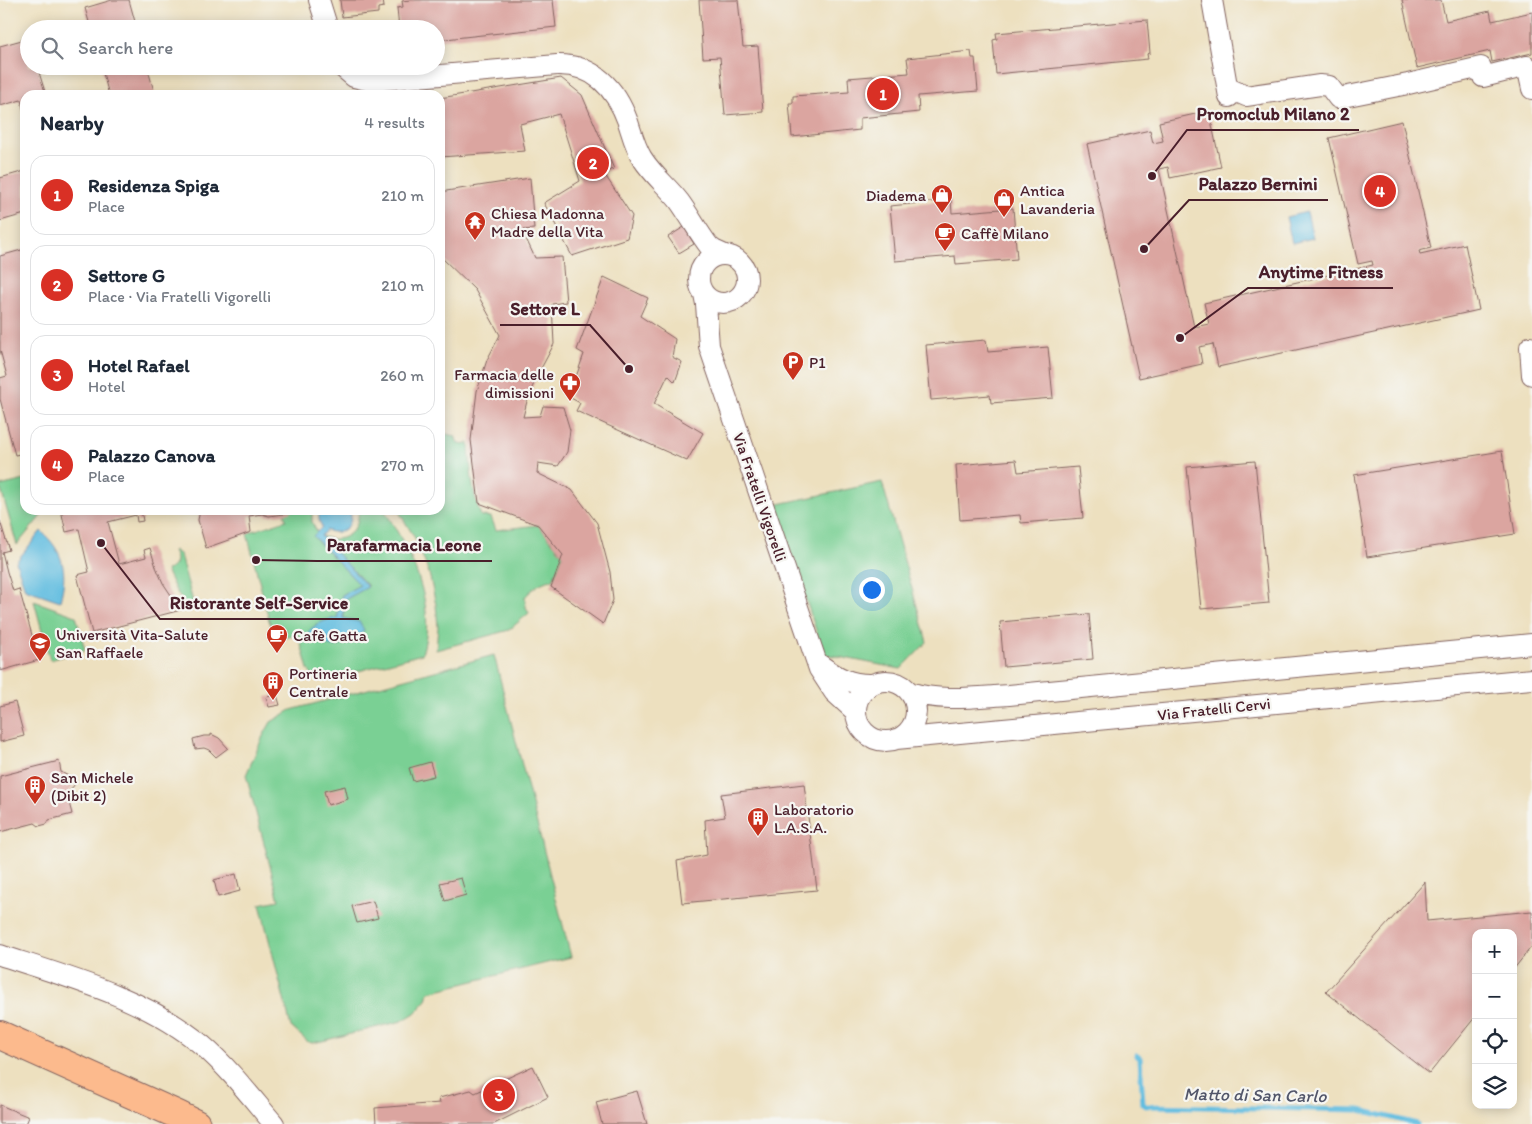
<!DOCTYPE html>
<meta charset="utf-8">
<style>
:root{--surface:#fff;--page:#f6f6f7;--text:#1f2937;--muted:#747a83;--line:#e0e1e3;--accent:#d93025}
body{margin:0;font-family:Itim,sans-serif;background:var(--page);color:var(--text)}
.controls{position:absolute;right:15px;bottom:15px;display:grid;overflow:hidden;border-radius:10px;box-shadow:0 2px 12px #0003}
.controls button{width:45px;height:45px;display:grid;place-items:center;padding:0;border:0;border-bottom:1px solid var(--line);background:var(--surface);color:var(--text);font:25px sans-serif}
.you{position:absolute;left:871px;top:589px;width:18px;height:18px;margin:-12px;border:4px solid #fff;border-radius:50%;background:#1a73e8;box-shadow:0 0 0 8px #1a73e833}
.badge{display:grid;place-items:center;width:32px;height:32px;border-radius:50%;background:var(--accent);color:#fff;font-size:16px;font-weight:700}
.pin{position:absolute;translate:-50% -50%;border:2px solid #fff;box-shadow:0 1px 5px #0006}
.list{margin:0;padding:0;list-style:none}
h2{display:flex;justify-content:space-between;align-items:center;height:65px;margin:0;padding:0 20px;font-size:21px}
h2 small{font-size:16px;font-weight:400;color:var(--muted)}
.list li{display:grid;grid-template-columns:32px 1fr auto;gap:15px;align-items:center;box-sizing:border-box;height:80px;margin:0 10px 10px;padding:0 10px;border:1px solid var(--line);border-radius:15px}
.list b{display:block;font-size:19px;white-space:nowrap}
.list p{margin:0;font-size:16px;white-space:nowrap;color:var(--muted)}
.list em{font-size:16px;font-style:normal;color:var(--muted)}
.icon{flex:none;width:28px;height:28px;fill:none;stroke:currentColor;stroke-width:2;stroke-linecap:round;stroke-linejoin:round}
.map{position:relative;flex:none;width:1532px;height:1124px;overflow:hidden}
.search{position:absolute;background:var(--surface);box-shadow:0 2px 12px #0003;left:20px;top:20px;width:425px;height:55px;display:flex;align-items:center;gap:12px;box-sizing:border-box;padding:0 18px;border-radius:28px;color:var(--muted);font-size:19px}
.panel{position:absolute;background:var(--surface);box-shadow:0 2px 12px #0003;left:20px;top:90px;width:425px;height:425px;border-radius:15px}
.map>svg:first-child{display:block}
.green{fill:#7ad094;stroke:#627860}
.water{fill:#62bde0;stroke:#566e86}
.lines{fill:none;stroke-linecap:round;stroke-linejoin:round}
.stream{stroke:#62bde0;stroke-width:5}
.building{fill:#dba5a0}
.minor-casing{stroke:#83635f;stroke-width:22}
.highway-casing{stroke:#83635f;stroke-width:30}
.minor{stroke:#fff;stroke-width:20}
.highway{stroke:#fcba8d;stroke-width:28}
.labels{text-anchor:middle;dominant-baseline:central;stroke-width:4.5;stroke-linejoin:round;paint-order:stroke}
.poi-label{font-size:16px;fill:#4a1f2b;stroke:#f6f6f2;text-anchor:start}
.street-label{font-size:16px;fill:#4a1f2b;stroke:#f6f6f2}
.water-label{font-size:18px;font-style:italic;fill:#52566a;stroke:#f6f6f2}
.leader{fill:none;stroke:#4a1f2b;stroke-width:2}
.callout-dot{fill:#4a1f2b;stroke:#f6f6f2;stroke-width:2}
.callout-label{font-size:18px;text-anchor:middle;font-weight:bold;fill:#4a1f2b;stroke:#f6f6f2;stroke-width:4.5;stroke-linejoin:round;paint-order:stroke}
</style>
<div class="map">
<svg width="1532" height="1124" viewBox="0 0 1532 1124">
<rect width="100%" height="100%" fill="#f6f6f2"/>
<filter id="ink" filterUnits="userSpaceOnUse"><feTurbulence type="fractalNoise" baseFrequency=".02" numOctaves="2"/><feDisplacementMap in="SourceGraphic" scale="10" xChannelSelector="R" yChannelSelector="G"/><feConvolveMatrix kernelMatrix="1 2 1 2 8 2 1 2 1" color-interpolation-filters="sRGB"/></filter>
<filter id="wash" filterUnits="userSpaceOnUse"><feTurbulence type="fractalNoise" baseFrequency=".0096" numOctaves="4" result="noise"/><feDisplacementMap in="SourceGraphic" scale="20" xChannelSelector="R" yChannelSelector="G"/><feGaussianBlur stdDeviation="1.12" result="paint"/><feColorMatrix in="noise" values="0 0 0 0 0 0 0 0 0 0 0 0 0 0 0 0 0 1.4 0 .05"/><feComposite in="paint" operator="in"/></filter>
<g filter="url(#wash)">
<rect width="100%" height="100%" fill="#ede0bf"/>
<path class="green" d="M446,434L455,436L458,444L469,443C470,467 472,493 481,516L491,517L496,530L538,525L563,555L553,580C541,581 533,588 525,597L526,607L529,613L509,630L436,650L438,627L436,605L429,573L416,540L398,510H440V436Z
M25,480V510L45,511L17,545L0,486Z
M882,482L927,642L901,669L824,654L774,505Z
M285,510H312V522L317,532L313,536L360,585L342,595L337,618L310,641C320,643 330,648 340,646L346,599L368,586L320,536C325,537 331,540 336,539C352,538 360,524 358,510H384C410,550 438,605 422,654L325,680C317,680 312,676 308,669L298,634L274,640L247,533L286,520L284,512Z
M174,550L180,555L195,609L189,611L176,591L166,570C177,568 178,559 173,551Z
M34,601L76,616L85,650L50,660Z
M494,655L571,957L429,992L427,1000L415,1013L402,1021L322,1041L312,1043L308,1042L291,1027L260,904L279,900L246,775L263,736L271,722L291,710Z"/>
<path class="water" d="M1307,212L1313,238L1292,243L1286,217Z
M319,510H350C355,526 341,537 326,530L321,536L368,587L346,599L343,618L360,622L364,631L351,643L332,647L326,644L310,641L306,635C311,626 327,618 337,618L342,595L360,585L313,536L322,527L319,520Z
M41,531C64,552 68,571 60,601L25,589L16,562Z"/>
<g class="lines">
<path class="stream" d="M1136,1055L1140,1058L1143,1104L1146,1106L1360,1110L1417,1124"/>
</g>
<g id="blocks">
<path class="building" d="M112,0H129L137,29H91L85,8Z
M340,0H383L384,7L378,8V13L342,17Z
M410,0H553L556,27L436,40V29H399L397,8L403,7L402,1Z
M699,0H738L743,47L758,46L763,112L725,115L720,57L703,58Z
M1402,0H1441L1446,21L1490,11L1492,21L1532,12V53L1492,62L1490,51L1417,68Z
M1147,20L1150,53L1147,54L1148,59L996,74L993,40L997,39L996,33Z
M29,38V66H37L46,95H25L24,112L21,100L0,106V46Z
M971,51L972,58H975L978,91L918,96L919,112L860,118V130L792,137L789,103H793V96L849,92L848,78L909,73L907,58Z
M101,66H147L155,95H109Z
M561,78L582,95L614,169L603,172L632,216L627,238L572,256L544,203L580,181L559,114L520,124L525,151L440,157V98Z
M1209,111L1221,167L1170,178L1168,167L1159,169L1194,327L1209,324L1204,303L1373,265L1372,261L1358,264L1329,138L1402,121L1431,248L1419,251L1420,254L1465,244L1479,310L1218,367L1213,344L1199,347L1202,364L1139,378L1087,144L1150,130L1153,143L1163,141L1159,122Z
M25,171V214L0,221V178Z
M530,178L534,229L522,230L535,258L562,257L566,302L552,304L554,344L536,378L527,401L523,417L540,416L543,406L563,407L570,430L567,452L558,466L538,463L537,473L572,490L597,523L610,572L613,600L603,624L551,587L563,555L538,525L479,503L471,440L477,391L487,360L500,335L475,290L440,256V192Z
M951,200L952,213L1013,208L1017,259L956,264L955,256L895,261L890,206Z
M684,227L694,244L679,253L668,237Z
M25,249V453L15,455L0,399V378L7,376L0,350V256Z
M604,277L648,298L640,316L675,339L672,357L682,362L675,382L668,375L654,404L703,433L687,461L576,411L580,403L569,397L584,354L577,350Z
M986,340L988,352L1048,347L1053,398L991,403L990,395L931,400L926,345Z
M1502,451L1515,534L1367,557L1354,475Z
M1016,460L1018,472L1078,467L1083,518L1021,523L1020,515L960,520L956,465Z
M1255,461L1269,603L1201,609L1187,467Z
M61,510H141L143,521L137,522L136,515L108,522L119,564L146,557L144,550L150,548L156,567L163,583L181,610L92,633L77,575L89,572L79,529L66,532Z
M200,510H292L290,513L269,516L262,514L249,516L251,532L206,548L198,520Z
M0,521L9,550L2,552L7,572L13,591L19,589L39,660L0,671Z
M1089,614L1093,659L1004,667L1000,622Z
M277,695L280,705L269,707L266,697Z
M15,702L24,736L0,742V706Z
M211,734L219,738L228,748L216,757L209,750L204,748L195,749L193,739L204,736H211Z
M59,761L61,772L77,781L67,795L72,814L49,820L47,824L39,826L35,823L0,832V776Z
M430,762L434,776L413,781L409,768Z
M804,784L817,890L682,903L677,861L707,855L705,820L725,817L721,794Z
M345,786L348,799L328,805L324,791Z
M236,874L240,891L218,897L214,880Z
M461,878L466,895L445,901L440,883Z
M1425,882L1427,921L1532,911V946L1513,970V933H1476V1016L1429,1074L1326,992Z
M373,901L378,918L357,923L352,906Z
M533,1066L548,1097L494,1124H376L375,1108L440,1103L439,1098L471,1090L475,1093Z
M637,1091L647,1124H602L596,1102Z
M0,1105L29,1117L26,1124H0Z"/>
</g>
</g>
<g filter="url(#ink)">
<use href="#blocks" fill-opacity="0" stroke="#83635f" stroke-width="1"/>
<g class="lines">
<g class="minor-casing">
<path id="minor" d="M319,0L328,29
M1212,0L1229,97
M341,66L354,77L371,81L557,65C594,64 616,89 628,122C632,134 635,147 642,158C652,174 667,186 679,201C690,216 698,232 709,246L714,250L725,255
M1228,88L1246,96L1320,85L1329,86L1338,98L1408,84L1481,67L1483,77L1527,66L1532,89
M699 279a24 24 0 1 1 48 0a24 24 0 1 1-48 0Z
M704,294L706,304L709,346L819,669L834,692L856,712
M1530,347L1532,375
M819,664C837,677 850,685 873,684
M856 711a30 30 0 1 1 60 0a30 30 0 1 1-60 0Z
M909,692C941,702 975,697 1009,695L1532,644
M896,739L1532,679
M0,955C68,977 146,998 202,1045C229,1068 251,1097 274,1124"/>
</g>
<g class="highway-casing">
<path id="highway" d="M0,1035L178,1115L196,1124"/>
</g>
<use href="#minor" class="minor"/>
<use href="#highway" class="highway"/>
</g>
</g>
<defs>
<g id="shop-pin" transform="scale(1.125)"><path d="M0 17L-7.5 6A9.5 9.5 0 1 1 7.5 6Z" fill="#c8321e" stroke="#f6f6f2"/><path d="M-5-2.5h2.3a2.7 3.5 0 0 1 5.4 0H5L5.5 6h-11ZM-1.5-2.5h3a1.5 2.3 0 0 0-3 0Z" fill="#fff"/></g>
<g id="temple-pin" transform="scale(1.125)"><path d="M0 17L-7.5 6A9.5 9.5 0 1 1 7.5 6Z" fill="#c8321e" stroke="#f6f6f2"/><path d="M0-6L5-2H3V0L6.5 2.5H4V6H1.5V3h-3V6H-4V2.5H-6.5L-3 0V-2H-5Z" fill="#fff"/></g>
<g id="cafe-pin" transform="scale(1.125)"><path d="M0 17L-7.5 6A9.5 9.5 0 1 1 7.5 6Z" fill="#c8321e" stroke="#f6f6f2"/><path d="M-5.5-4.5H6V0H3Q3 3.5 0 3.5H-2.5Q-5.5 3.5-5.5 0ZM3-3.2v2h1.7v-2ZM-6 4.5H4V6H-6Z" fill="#fff"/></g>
<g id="parking-pin" transform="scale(1.125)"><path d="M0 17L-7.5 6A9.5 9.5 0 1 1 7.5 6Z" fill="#c8321e" stroke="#f6f6f2"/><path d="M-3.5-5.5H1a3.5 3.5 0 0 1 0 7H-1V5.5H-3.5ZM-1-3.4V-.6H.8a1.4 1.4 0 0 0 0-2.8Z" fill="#fff"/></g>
<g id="pharmacy-pin" transform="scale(1.125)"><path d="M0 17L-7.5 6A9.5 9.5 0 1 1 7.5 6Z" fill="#c8321e" stroke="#f6f6f2"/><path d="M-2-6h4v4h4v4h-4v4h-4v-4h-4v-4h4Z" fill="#fff"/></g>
<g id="university-pin" transform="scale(1.125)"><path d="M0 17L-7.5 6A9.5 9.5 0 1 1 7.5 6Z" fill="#c8321e" stroke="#f6f6f2"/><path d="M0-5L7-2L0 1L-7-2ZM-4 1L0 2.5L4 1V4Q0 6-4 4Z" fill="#fff"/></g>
<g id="building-pin" transform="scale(1.125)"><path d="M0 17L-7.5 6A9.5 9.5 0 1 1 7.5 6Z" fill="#c8321e" stroke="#f6f6f2"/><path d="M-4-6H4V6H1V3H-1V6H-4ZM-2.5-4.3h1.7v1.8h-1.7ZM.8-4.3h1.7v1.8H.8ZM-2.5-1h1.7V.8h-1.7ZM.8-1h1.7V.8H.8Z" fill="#fff"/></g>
</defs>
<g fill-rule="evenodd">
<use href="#shop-pin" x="942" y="195"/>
<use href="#shop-pin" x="1004" y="199"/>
<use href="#temple-pin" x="475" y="222"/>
<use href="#cafe-pin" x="945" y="233"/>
<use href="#parking-pin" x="793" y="362"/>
<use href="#pharmacy-pin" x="570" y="383"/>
<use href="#cafe-pin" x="277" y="635"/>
<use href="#university-pin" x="40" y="643"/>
<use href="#building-pin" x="273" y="682"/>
<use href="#building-pin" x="35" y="786"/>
<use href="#building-pin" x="758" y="818"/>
</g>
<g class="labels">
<g class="poi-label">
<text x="1020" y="190">Antica<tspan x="1020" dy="18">Lavanderia</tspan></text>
<text x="926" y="195" text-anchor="end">Diadema</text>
<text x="491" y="213">Chiesa Madonna<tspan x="491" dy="18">Madre della Vita</tspan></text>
<text x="961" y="233">Caffè Milano</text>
<text x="809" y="362">P1</text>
<text x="554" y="374" text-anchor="end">Farmacia delle<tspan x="554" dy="18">dimissioni</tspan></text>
<text x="56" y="634">Università Vita-Salute<tspan x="56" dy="18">San Raffaele</tspan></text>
<text x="293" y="635">Cafè Gatta</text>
<text x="289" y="673">Portineria<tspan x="289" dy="18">Centrale</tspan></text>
<text x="51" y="777">San Michele<tspan x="51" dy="18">(Dibit 2)</tspan></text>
<text x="774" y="809">Laboratorio<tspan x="774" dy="18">L.A.S.A.</tspan></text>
</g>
<g class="street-label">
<text transform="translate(760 497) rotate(71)">Via Fratelli Vigorelli</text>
<text transform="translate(1214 709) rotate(-6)">Via Fratelli Cervi</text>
</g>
<g class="water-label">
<text transform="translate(1255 1095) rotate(1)">Matto di San Carlo</text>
</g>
</g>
<path class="leader" d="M1152 176L1187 130H1359M1144 249L1189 200H1328M1180 338L1248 288H1393M629 369L590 325H500M256 560L317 561H492M101 543L160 619H359"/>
<g class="callout-dot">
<circle cx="1152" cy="176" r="5"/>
<circle cx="1144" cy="249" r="5"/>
<circle cx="1180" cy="338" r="5"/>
<circle cx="629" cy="369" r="5"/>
<circle cx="256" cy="560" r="5"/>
<circle cx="101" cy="543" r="5"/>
</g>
<g class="callout-label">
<text x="1273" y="120">Promoclub Milano 2</text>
<text x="1258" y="190">Palazzo Bernini</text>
<text x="1321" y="278">Anytime Fitness</text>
<text x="545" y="315">Settore L</text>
<text x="404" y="551">Parafarmacia Leone</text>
<text x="259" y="609">Ristorante Self-Service</text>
</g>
</svg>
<div class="controls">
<button>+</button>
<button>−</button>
<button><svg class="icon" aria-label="locate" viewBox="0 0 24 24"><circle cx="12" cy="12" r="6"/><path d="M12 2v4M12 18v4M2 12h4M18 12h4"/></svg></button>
<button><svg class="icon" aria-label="layers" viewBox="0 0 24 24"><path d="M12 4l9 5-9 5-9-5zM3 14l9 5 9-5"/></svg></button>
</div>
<div class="you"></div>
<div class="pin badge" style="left:883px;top:94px">1</div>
<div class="pin badge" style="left:593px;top:163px">2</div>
<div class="pin badge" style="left:499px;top:1095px">3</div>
<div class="pin badge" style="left:1380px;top:191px">4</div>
<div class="search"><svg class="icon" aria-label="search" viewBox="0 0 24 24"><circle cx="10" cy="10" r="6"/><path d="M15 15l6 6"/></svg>Search here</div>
<section class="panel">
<h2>Nearby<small>4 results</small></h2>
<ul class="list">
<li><span class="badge">1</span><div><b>Residenza Spiga</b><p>Place</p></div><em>210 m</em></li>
<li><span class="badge">2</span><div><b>Settore G</b><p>Place · Via Fratelli Vigorelli</p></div><em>210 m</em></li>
<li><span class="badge">3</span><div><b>Hotel Rafael</b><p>Hotel</p></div><em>260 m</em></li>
<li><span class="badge">4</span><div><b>Palazzo Canova</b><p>Place</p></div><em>270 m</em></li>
</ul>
</section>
</div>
